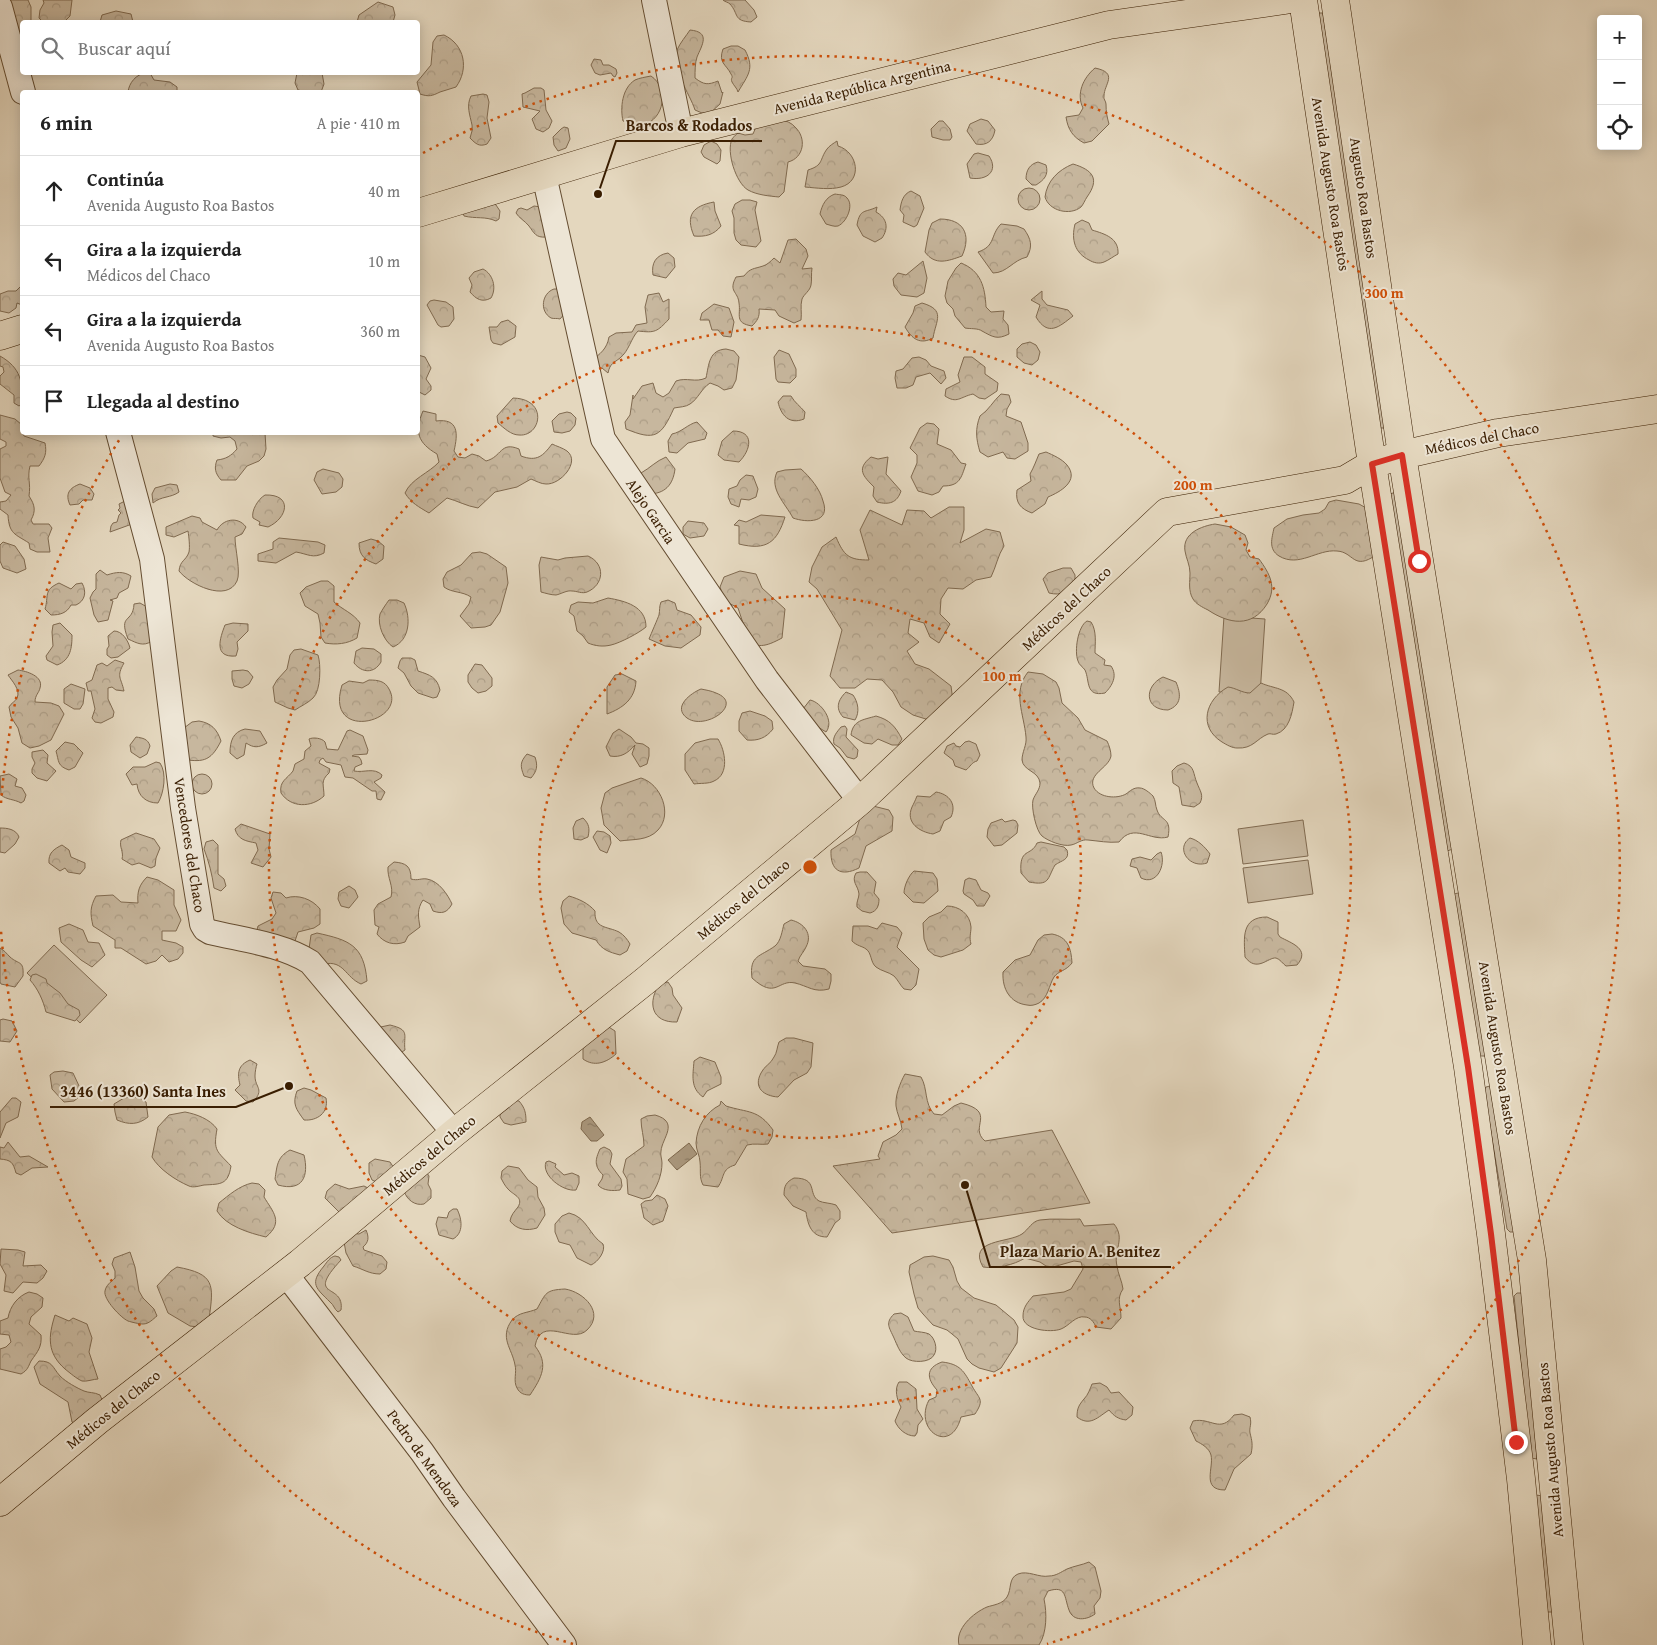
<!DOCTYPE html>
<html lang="es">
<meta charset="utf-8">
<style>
:root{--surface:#fff;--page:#f2f2f2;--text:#222;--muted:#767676;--line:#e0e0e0}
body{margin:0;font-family:"Gentium Book Plus",serif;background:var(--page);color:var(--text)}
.controls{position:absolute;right:15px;top:15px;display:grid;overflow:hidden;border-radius:5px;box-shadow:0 2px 12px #0003}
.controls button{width:45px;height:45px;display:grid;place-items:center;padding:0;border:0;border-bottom:1px solid var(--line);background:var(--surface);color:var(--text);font:25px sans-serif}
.stop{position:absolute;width:15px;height:15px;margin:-11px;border:4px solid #d93025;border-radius:50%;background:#fff}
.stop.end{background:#d93025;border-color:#fff;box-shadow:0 1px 5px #0008}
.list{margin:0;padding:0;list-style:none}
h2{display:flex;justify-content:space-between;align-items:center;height:65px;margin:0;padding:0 20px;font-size:21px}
h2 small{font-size:16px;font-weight:400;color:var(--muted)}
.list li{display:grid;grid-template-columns:32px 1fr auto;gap:15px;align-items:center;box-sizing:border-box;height:70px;padding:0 20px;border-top:1px solid var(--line)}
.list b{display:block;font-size:19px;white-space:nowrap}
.list p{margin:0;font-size:16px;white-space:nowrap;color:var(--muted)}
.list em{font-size:16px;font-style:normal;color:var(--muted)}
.icon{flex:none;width:28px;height:28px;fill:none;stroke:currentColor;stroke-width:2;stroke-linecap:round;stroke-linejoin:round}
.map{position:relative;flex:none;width:1657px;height:1645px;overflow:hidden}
.search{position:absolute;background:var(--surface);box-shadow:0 2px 12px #0003;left:20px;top:20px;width:400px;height:55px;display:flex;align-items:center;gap:12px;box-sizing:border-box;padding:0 18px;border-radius:5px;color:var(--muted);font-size:19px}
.panel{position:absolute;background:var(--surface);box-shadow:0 2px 12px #0003;left:20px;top:90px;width:400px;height:345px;border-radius:5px}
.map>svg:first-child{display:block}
.green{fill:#c7b79e;stroke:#806a50}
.forest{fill:url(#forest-crowns);stroke:#806a50}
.water{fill:url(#water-ripples);stroke:#7d674c}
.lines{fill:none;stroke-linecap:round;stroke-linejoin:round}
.minor-casing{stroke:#644c30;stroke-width:26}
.major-casing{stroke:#391d01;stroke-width:29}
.minor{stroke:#ede5d5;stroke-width:24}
.major{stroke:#e4d7be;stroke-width:28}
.route{stroke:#d93025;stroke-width:6}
.ring{fill:none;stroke:#ce500a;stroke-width:2.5;stroke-dasharray:2.5 5}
.labels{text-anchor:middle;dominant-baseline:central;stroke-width:4;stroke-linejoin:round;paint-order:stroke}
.street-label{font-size:15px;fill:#391d01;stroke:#ede5d5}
.centre{fill:#ce500a;stroke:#ede5d5;stroke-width:2.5}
.ring-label{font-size:15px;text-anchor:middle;font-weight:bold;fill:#ce500a;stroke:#ede5d5;stroke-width:4;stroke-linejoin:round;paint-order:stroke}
.leader{fill:none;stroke:#391d01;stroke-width:2}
.callout-dot{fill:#391d01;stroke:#ede5d5;stroke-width:2}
.callout-label{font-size:16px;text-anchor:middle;font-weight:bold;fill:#391d01;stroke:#ede5d5;stroke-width:4;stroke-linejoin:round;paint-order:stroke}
</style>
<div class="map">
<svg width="1657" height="1645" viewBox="0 0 1657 1645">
<defs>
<pattern id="forest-crowns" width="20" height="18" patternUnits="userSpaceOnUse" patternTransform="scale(1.25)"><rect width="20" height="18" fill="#c7b79e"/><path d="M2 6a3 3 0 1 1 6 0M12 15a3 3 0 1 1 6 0" fill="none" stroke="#ac9d86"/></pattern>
<pattern id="water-ripples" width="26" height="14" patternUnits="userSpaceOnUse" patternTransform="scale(1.25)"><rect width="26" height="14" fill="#aa987e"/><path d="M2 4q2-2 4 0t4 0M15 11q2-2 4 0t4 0" fill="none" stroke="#8b7b65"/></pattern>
</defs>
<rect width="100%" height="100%" fill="#e4d7be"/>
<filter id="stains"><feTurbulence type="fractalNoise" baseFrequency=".004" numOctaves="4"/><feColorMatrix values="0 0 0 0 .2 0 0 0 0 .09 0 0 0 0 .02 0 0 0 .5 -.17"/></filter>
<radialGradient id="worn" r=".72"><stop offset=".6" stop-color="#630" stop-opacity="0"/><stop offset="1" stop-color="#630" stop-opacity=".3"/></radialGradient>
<path class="green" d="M1318,13H1323L1386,428H1380Z
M1396,492L1453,849L1447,851L1390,494Z
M1224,616L1265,619L1260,695L1219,692Z
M1303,820L1308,856L1243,864L1238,829Z
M1308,860L1313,894L1248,903L1243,868Z
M1458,893L1461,894L1486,1056H1479L1454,894Z
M54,945L107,995L80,1023L27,973Z
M1490,1086L1515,1232H1510L1507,1229L1484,1090L1486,1087Z
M1517,1293H1524L1537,1459L1531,1458L1530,1456L1514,1296Z
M1536,1495L1543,1496L1552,1612H1546Z"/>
<path class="forest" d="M6,0H28L31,7V22H22V34H19Z
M43,0H72L70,16L64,22H43L39,18L40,10L44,3Z
M723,0H745L754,10L757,17L751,22C733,21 739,14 730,4C728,2 725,2 723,0Z
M378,2L393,7L395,15L393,22H357L359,15Z
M116,11L131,14L133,22H100L102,15Z
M690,30C711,32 702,45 697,57C695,63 695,71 695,78C704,85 708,85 718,81L722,93L723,92L720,104L709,114L702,113L695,110C690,94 670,67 677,50C680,43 686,36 690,30Z
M444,35C465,45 469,69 456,87C451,89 445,90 440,92C432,96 429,97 420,94L417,82L431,65L433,42L437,36Z
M731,46H738L745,50C755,69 748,75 738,92C737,88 734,86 732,82C730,77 734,79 731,74C726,64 718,63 723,49Z
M594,59L601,60L603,65H609L616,69L617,73L615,77L613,76L611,73L600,75L595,73L591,65Z
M1095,68C1119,73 1104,84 1104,96C1103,99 1106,101 1106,104C1106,112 1107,117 1109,124L1092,141L1084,143C1073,137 1068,130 1066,117L1079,115L1083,108C1076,94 1083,78 1095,68Z
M146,73H150L154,80L170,82L177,87V92H128C129,83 136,74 146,73Z
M297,73H322L324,84L321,92H307L298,90L295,83Z
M651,76C669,88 665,119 643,125C636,127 630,123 623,121C620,108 622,88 635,80C639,78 646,77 651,76Z
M534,88H541L544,90L546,110L552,121L549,128L543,132L536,129L532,119L540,111L523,107L522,94L525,93Z
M483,94L487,95L489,102L487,118L491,138L487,144C479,147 476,144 470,138C471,134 473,130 472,125C470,115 466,106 471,96Z
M781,119C786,121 792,123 795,127C807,138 804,158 788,162L784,192L779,197C769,196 757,195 748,190C736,183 726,152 732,139C733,137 736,135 738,133L745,135L753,134L756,127Z
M981,119L988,121L995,130C993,141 987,146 976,144L967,131L970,124Z
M939,121H943L950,129L952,137L950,140H943L932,137L931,129Z
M564,127L568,128L570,139L566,148L558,151L554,145L553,137L561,129Z
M711,141L717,144L721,150L720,161L717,164L704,157L701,152L704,145Z
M837,141L838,146C858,152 863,181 841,187C830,190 817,188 805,187L808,170C824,165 819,160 827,149C829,146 834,143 837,141Z
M978,153L989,156C999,171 987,181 970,178L967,164L974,154Z
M1038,162L1046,165C1049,175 1044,180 1036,185H1032L1026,179C1026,170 1030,164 1038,162Z
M1073,164C1093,170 1100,179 1087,197C1085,200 1083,205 1081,207C1070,216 1049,211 1045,197C1047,181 1058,170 1073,164Z
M1018 199a11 11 0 1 1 22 0a11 11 0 1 1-22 0Z
M911,191L920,196L924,208L917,225L914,227L903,222L904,215L900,210C901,202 903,194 911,191Z
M835,194C839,195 844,194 847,198C854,205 847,222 838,226C834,227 830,225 826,224L820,214C822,205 826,197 835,194Z
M490,200L496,205L500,211L499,219L496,221C485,216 476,219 464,216L463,212Z
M742,200H750L757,202L755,210L761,241L756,247L741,245L736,240L734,233V218L732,211L735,204Z
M714,202L715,211L721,226C714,235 705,237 694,236C685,215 693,206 714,202Z
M534,206L541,207L546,237C536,238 534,233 529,226C525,221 519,218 516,213L518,209L521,208L527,210Z
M877,207L876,212C887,218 889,228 882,238L875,242L863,236L857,225C860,208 865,213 877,207Z
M940,219C963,219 972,234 962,256C948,261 935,266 925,252L929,230L932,223Z
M1082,220L1089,223L1092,230C1105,234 1119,238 1118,254C1114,256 1109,260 1104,262C1099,264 1094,263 1089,260C1075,253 1071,240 1075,224Z
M1001,224L1017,226L1024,229C1031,239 1033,246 1027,257C1013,260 1007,273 993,273L978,252C996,246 990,235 1001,224Z
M796,239L806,249L808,256L802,269L812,268C811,274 812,280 811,285C810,291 804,294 802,299C800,306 802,313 801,320L794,323L779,316L775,310L759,309C760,317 757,321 752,326C734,323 741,315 739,303C738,291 728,292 736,277L744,276C750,268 754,269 763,266C767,265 771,261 774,258L780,263L788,240Z
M668,253L674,258L675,267L666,278L653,275C651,263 656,255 668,253Z
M923,261L927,278L924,293L917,297L901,295L894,286L893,279L898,273L906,275Z
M961,263C981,271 985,287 986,307L991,312L1004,311L1003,319L1008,325L1009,334C997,340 993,337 982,331C978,328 970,329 965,328L955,316L953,309L947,303L945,296L948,281L956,268Z
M483,269C493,274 497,288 491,298C482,303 476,299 470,292L472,285L469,278L474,272Z
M22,285V305L17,303L16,308L9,313L0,311V294L8,291H16Z
M554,289H562L567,311L560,319C557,318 554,319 551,318C539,311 542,293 554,289Z
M1042,291V299L1047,305L1068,310L1073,316C1059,327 1048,337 1036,317L1040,305L1031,300Z
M659,293L663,302L669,299V319C657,332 655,333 638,331C631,338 629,351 620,358C614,363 610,363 608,373L602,368H593L591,361C600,354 607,349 609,337L616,333L632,332L636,325L647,323L645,307L648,295Z
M434,300L446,302L453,307L454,319L449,326L441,327L438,325L427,305L430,301Z
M922,303C946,310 936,320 933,338C920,345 912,339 905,327L913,313L915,306Z
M714,304L729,308L734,322L731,337L723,336L718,330H712L709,320H700L702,313Z
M508,320L516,326L515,337L501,345L493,343L491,340L489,327H497L501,322Z
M1030,342L1036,345L1040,352L1038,360L1032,365L1024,363L1017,357V349L1022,344Z
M726,349L734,351L739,357L736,380L732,388L724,390L718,386L710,383C701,389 698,399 690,404C686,407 679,407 674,408C661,437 655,441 626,429L625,422L630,415L633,395V399L642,386L653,383L656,393L663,397L669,393L676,381C687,377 695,383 706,378C709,364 709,350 726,349Z
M779,350L789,354L796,369V377L790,383L778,382L776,379L774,357Z
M418,355L425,357L431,368L426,379L431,386V390L425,395L419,392L418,388Z
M0,356C21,368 23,382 22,404L19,406L14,403V395L0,384V376L4,372L3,367L0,366Z
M919,357L926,360L931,366L944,371L946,378L941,384L930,373L916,377L913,385L906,388H897L895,378L896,371L903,369L912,358Z
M964,357H972L985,367V374L998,383L997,391L985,399L979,398L973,394C960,397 957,404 945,396L946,389L960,382L958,375Z
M1001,394L1009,395L1011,402L1007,409L1006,416L1021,422L1028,443V451L1015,459L1007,458L1003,452L988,457L980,452C976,439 975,429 980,416C989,410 993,401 1001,394Z
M783,396H791C795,403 800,406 805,412L804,419C789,425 781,415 778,402Z
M513,398C549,399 541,437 519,435C511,435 504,428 498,423L497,416Z
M423,411L436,414V421C459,418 458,434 454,451L458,457L465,458L472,454L479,456L486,461C502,457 500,441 519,449L521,456C537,462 543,456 552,444C556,446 563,448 567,451C581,462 560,485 546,484C541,484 536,481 531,479L517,487L495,492L478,508C466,506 458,501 447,498L429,513C419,507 411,503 405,493C411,479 429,473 439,462L437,454C418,443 414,432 423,411Z
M567,412L571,413L576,418L575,425L570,431L562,433L554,432L552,421L559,414Z
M0,415L15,419L22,425V432L24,436L45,443C47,453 45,458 39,466H30C27,478 31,483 29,496C35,505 36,511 31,520L33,524H49L52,528L48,538L50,552H37L30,549L29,543C15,534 9,534 8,515L0,509V502L6,501L11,495L5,492L0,478V449L6,446V442L0,439Z
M697,422L707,433L705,439L688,443L677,453L669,452L668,441L672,434C682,432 688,424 697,422Z
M927,423L934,424L939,429L937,444L951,450L961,463L966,464C961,478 960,486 943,486L939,492L932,495L918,491L911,477L917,463V455L910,448L920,428Z
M733,431C755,431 751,450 739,462L724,460L718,455L722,441Z
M261,432L265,433L266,449L264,456L259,461L247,466L236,480H221C215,473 214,468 217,460C226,459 231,456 237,449L235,441L230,437L221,438L213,436V433Z
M1046,452C1053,455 1062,459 1067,465C1080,481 1060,492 1048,497L1045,504L1032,513C1021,509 1015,503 1017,490L1031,481L1030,474C1034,467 1036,461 1039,454Z
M666,457L675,469C673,485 665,494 648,494L644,487L641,473C650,468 656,461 666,457Z
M871,457L878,459L888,457L886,474L901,491C897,503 889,505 877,502L873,496L874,487C863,476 856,469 871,457Z
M323,469L339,473L343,479L342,487L336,492L322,494L314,480L317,472Z
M801,469C810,477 820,489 823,501C831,523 807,523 793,518C785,503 769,489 777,472L785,470Z
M746,475L753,476L758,489L756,497L749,500L741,499L739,507L731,504L728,497L729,489L737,486L740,480Z
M80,484L90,488L94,494L92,500H83L79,504L70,505C65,494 69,488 80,484Z
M170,484L177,485L179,492C171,498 161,496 153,503L152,494L155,488Z
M265,495C293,494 288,518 268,527L259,525L260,522L253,518C251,511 258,499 265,495Z
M1336,500L1359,504L1368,509L1376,555C1353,571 1354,552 1337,551C1317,549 1299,568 1279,556C1268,549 1272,538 1274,528L1287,519L1303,515L1319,513L1325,509L1329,502Z
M125,501L132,524L110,532L111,526L113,523L117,522L119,515L121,513L118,510L120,508L119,504Z
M949,507H964V530L960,543L986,529L1000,532L1004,546C998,555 996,567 991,577L976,580L963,589L948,588L941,599L940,614L950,624L939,643L930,637L924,623L910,619L908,633L919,642L907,651L915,664L929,669L951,686L953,701L929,720L913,715L901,707L893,692L882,680L867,679L855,688H840L830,676L842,630L817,589L809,582L812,567L822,547L836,537C844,556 849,560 869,560L860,530L870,510L902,525L907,510L924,511L931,518Z
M761,515L785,517C777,542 767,551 739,544V526L734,525L739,520L746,522Z
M192,516L200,518L202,522L217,530C223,519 238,516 246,527L242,534L235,537C235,549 241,572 237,581C227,603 189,584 179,571C180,560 186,561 189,552C190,547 189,537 188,531L174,537L166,535V527Z
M688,521L704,523L708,529L704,536L690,538L683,534V527Z
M1215,524L1231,527L1245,535L1248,543L1246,550L1250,557L1259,559C1270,574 1277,587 1267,604C1252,628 1229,624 1208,610C1202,607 1196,604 1193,599C1188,591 1190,581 1190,573C1190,565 1186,558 1185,551C1182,533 1202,526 1215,524Z
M279,538L318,542L325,545L324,553C313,559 308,554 296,552L276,563L258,561V554L273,549V542Z
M371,539L378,541L384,546L383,559L376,564C365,560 359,556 359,543Z
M3,542L15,546L24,559L26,569L17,573L3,568L0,561V545Z
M480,552L487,554L506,567L508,583L500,612L491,625L485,627L471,628L460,616L469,604L471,597C462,591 452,593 444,587L443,579L447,572L461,565L472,553Z
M588,556C606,564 604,585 587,592C582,594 577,591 572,591C567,590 561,594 556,595C551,595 545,593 541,592L539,565L541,557L558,560L565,558Z
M1063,568H1071L1075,575V583C1066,592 1062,596 1049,593L1043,579L1048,573Z
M100,570L107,575C116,572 123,571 131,576L128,588L119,593L117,598L110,600L113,601L108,620L98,622L94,615L90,598L93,592L96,589V574Z
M740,571L756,574L762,588L785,609L782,638C765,647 758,649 741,638L743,623L738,608L725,601L720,587L724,577Z
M321,581H328L334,586V602C343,610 353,613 360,623L357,638C347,644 336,645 325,643L321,637L320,623L318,614L305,606L300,593L306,587Z
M59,583L71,589L76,584L82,583C87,592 85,601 76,605H71C67,613 60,615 51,615L45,609C49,596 43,590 59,583Z
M608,598C625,601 646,606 646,627C639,633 620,643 611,645C603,647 595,646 588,643L583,636L577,631L574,616L569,612L571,605L578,602L593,603Z
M389,600H397L404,603C411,618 410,640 393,647C384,641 377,625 380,614C382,610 386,604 389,600Z
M668,600L675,603L677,610L691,615L701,627L700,635L681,648L665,646L649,639C651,634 658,618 659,615C660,610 659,607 661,602Z
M140,603L147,607L152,641C143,647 137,643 128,639C118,613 133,624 134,604Z
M1087,621L1091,622C1097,631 1095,643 1095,653L1105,660L1104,665L1111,666C1118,676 1112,686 1105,693C1085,697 1090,681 1085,670C1083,667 1079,665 1078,661C1074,651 1078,626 1087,621Z
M60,623L72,635C72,647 71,660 57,665L47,660L46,656L53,646L52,632L53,625Z
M233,623L248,624V631L237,642L238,649L236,656C213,658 220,638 225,625Z
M114,631C122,631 128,640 130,648L118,657L111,658L107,655V649L109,646L108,636Z
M362,648L374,649L381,654V662C374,674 362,673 354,663L356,651Z
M301,649L318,655C321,664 321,691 313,698C308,703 301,706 295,710L288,708L275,702L273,687L277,680L287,669L290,655L294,650Z
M402,658H411L415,660L418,671C430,675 437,677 440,690L437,697L433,698L418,693L411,686L404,673L398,668L400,661Z
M115,660L124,663C116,677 121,677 124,691L116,690L112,687L108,688V699L114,712L113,717L101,723L95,722L92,718L95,709L91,691H88L86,683L92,680L97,665L102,663L107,666Z
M475,664L482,665L492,678V686L486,691L478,693L472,688L468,682V675Z
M18,670C26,671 44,676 40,688C39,693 35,695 35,702L51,703L59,706L64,714L51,740L39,746L30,748L22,743L18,728L11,717L9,707C11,703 16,701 17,698C21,690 12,681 8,675Z
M243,670L248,671L253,677L249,684L242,688L234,686L232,679V671Z
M1028,672L1043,674L1056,682L1059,688L1062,703L1078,718L1085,730L1107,741C1109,745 1111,751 1111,756C1109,768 1087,774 1094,788C1100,798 1117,799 1126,794C1130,791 1134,787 1140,788C1144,788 1150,793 1153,796C1156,801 1155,805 1157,810C1161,822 1172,817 1168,837C1150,842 1134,822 1119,842C1108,843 1099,841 1088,840C1081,839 1077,844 1071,845C1063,847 1048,841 1042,836C1036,831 1031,807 1033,800C1035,794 1040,790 1040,783C1039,771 1023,771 1022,760C1022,752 1027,745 1026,737C1024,714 1012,692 1028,672Z
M622,674L636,681C635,699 623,708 607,714V687L615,675Z
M1163,677L1176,682C1181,694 1182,705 1168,710C1144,710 1144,686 1163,677Z
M369,680C378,680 385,681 389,689C408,722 324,743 342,685L349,681L363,683Z
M1261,683C1274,689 1287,687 1294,702C1292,714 1289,730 1276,734C1272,735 1271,733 1268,734C1256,739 1253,749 1237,748C1232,748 1227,745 1222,742C1198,727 1205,700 1228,687C1236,688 1242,693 1250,693Z
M71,684L85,689L83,704L80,709H74L64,703V689Z
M701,689C706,690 712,691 716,693C745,704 705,731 687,718C672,707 691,693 701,689Z
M846,692L853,695C858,702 860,712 855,720L843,717C835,708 838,700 846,692Z
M810,700C821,702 835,721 826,732L810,722L803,709Z
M750,711L765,716L772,721L773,729C766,738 758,741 747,740L739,731V721L742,713Z
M876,716C890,720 895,726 902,739L898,745H892L878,739L872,744L864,743L851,735C853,720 863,720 876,716Z
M199,721C211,723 217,729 221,741C210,763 202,762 180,759V731L192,722Z
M845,726L847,729L846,737L858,750L857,757L854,759L847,757L840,748L834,744C832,737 837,732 841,727Z
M245,729L260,731L267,743C258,748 254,748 246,743L244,755L237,759L230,753C230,741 233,732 245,729Z
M619,729L631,737L636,743L643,744L649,748V756L647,764L640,767L632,754L635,745C628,753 621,758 610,756L606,747L613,733Z
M350,730L363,736L368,750L367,754L354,755L352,756L359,757L361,760L362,764L355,767L354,771C364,773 374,767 382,775L381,778L374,782L385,792L381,800L377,799L376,791H372L353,778L345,777L341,765L326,762L323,758L320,760L319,763L330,769L329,773C320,781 324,785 324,796C311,808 291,808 281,793C279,781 287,779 293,771L295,764L304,759L305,751L311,746L309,739C313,737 322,738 325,742C326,744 326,747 327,749L338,750L347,731Z
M136,737C143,738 148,739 150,746L147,754L140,758L131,752L130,745Z
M710,739H718C725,750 730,774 714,781C709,784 700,783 694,784L685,770V754L695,743Z
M969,741L976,744L980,755L977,761C972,762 970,767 966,770L955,766L953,760L944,753L947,746L954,743L956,746L960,747L965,742Z
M65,742L74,744L83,753L75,767L69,770C57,766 59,761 56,751Z
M43,750L48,755L47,763L56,771L47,781L37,778L32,773V769L35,763L32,757V752Z
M527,754L535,757C538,766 537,771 531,778L524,776C520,766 520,762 527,754Z
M156,762L160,763C167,773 164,793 158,803C146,803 138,796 137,784L132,785L126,774L133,767H145Z
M1184,763C1195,766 1193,774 1197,783C1200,791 1204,795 1200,803L1194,807L1182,805L1179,787L1173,783L1172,771L1177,766Z
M9,774L17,779L15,786L22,788L26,795L24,801L21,803C14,799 7,800 1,795L0,776Z
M192 784a10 10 0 1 1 20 0a10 10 0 1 1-20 0Z
M641,778C661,784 673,814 658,830C648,841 633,839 620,841L604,825L601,808L605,793L612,788Z
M936,792C949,794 957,804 951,817L944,821L940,831L933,834C920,832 905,823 912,807C914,803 915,801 917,796L930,797Z
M873,806L889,810L893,817L892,831L866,846L859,868C841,877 830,871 831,850L855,834L861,815Z
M583,818C589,824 590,828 588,837L581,840L574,839L573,828L576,821Z
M1002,819L1005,822L1013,820L1016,821L1018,825L1017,833L1002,845L994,846L987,837L988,829L991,823Z
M241,824L270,834L269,849L271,857L263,867L251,863L258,850L256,843C246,841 238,840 235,829Z
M0,828C7,828 16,829 19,837L15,844L5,853L0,852Z
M597,831L604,832L610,836L611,843L607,853L600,850L593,837Z
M136,833L154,839L160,848L156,858L155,866L151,868L139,863L132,865L122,859C124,852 119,847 121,840Z
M1190,838C1198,840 1205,847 1210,854L1207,863C1189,869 1175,848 1190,838Z
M213,840L218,845V874L224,879L226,886L221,891L214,888C212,874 209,862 204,849L206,842Z
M1041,842L1064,847L1067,850C1070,860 1062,860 1055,865C1047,879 1050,886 1029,882L1021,873C1019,847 1031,857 1037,843Z
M62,845L69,850L71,857L85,863V868L80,874L68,872L65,868L60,871L49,863C48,853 54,849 62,845Z
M1161,852C1166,865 1157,886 1141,878L1137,868L1130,866L1132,859L1140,857L1151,860L1157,854Z
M394,862C406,863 411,866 411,879C418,881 421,878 427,879C439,881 448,895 452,904C447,913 442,914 433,911L430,904L423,900C417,909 418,916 420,927L408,936L405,942C394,946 384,943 377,934L379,927L375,925L374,910L378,904L391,897C394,886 387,878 388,867Z
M914,871L933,873L937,879L938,891L924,903L913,902L904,893C904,886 909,875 914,871Z
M860,872H867L876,882L874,893L879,899C879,906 877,911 870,913L862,911L857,907C856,902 859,898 859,894C858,885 851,882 856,873Z
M147,877L158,880L174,890V905L181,920L176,931H162V940L176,943L183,947V953L178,959L169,962L162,955L156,961L146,964L121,948H115V940L93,926C90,913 90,907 96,896L113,895L121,902L138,903C137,892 139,885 147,877Z
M969,878L976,880L981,890L988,893L990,896L984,906H977L973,900L964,894L963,891L965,880Z
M349,886L355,890L358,897L349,908L341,906L338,899L339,892Z
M273,892L281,893L286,898C298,894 312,899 320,909V924L314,928L298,932L293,947L256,934L258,926L272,919L276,913L271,898Z
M569,896C579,899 588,903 595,911C594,929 607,926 619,932C624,935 627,939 630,944L627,951L620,955C609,952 602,950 596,940L572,933L564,924L561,908L563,901Z
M947,906C959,906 970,914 971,927C971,933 969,937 971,944L963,950L941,957L934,955L928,950L924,939L923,923L929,917L941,912Z
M1267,917L1278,922V934L1280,937C1291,943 1311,949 1297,965L1286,966C1283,964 1280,959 1276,958C1268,957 1257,973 1245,957C1244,938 1241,917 1267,917Z
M791,920C804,923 813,934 806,947C804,952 800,955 798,961L803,966L825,969L831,974V981L829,989C814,993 808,986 795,983C778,979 776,1000 752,978C749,955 760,957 775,946C781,941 782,931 784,924Z
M882,923L897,927L902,933L897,947L919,969L916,985L911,990L904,989C900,985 898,980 894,976C889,972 881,971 876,967C870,962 872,953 866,949C862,946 857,946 852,941L853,926H868L877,929Z
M69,924L83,930L88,942L99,943L105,955L92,967L81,960L61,942L59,928Z
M317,933C349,940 364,945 367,981L361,984C345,977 344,960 324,964L309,949L311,935Z
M1052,934C1068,937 1071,948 1072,963C1066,971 1058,971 1054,977C1049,985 1048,998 1039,1003C1035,1005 1031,1006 1027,1005C1010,1003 1002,989 1003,972L1015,960L1030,955L1038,940L1044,935Z
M0,948C5,951 6,953 10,957C19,965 24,960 23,976L15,987L1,984L0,982Z
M36,974L46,979L47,983L60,993L68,1004L79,1010L80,1015L75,1021L46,1012C43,1000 38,989 30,980L32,975Z
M668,982L672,988L673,995L682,1008L677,1022C651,1023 647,1002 660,983Z
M3,1019L12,1021L17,1031L10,1042L0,1041V1020Z
M604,1024L615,1031L616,1054C606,1063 594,1067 583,1059V1044Z
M390,1025C411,1030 403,1035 405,1050L399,1054L376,1028Z
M786,1038H794L813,1043L811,1067L807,1073L794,1080L778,1097C764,1096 753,1088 761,1073C764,1066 771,1064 774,1057C777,1053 777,1047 779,1042Z
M700,1057L715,1062L721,1077V1084L707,1091L703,1097C690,1088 693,1075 694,1061Z
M250,1060L257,1064C256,1067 255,1072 255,1076C255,1088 265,1089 253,1102L246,1101L235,1090L240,1085C237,1073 238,1065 250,1060Z
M63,1071L73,1073L80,1088L79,1097L74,1101L64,1102L52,1089L50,1075L54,1072Z
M905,1074L921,1077C928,1089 924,1103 934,1114L942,1115L954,1106L961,1103C998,1112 968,1127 985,1141L1052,1130L1090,1203L892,1233L833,1166L880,1159L878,1156L883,1142L896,1135L902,1129C901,1120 897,1114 896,1106C895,1096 900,1083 905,1074Z
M304,1088L311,1090L326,1098C329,1113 317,1121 304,1120C296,1109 292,1104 297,1091Z
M131,1097L140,1098L146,1102L148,1117C138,1125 129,1125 117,1120L115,1112L114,1104L124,1098Z
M12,1098H16L21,1102L18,1117L6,1123L0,1138V1112Z
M511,1100L519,1101C525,1108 526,1113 526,1122L511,1125L504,1123L500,1117V1109Z
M721,1101L726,1106C748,1113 758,1109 773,1130L772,1137L768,1144C761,1145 755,1143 747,1145L735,1165C721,1169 725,1177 718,1187L703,1185C699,1177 701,1171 700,1162C700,1156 696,1150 696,1143C697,1126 706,1112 720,1105Z
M185,1112C196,1114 210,1119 217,1129C213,1151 217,1151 231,1166C228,1185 221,1184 204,1185C199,1186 193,1188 189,1186C175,1180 159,1169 152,1157L158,1127L169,1115Z
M655,1115C680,1122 662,1138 661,1151C660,1155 662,1159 662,1163C662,1175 657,1187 650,1197L643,1199L628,1194L627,1179L623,1172L626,1159L644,1146C644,1136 641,1129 641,1119L647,1116Z
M8,1142L20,1157L29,1156L48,1167L32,1168L21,1175L16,1173C13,1162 11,1160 0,1159V1147L4,1148Z
M604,1147L610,1150L612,1154L610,1164L621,1179L622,1186L620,1190C613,1191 603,1191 598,1185L602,1179L603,1175C594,1166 595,1160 600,1149Z
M290,1150L304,1155C309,1176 303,1192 278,1185L275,1179C277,1166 277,1157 290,1150Z
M375,1159L390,1162L394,1168L379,1183L372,1180L369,1173V1163Z
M549,1161L556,1164L555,1167L564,1175L572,1173L579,1176V1183L576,1190C563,1192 541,1175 546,1162Z
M508,1166L519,1168L528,1180L537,1187L538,1197L544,1208L545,1215L537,1228C527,1231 517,1230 510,1221C511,1215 514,1212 518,1207C524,1197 513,1195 508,1189C505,1186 503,1182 501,1178L502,1171Z
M427,1173L429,1176L428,1184L431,1190V1198L424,1204C415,1206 407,1200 404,1191Z
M794,1178C819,1178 807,1194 819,1201C823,1203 831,1203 836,1205L840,1211V1219L835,1223L827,1237C812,1237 808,1226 806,1212L793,1206L784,1195C784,1186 786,1182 794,1178Z
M252,1183L259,1184L265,1190L264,1197C273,1212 284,1222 266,1237C249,1233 226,1226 217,1211L219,1203C229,1195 239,1186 252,1183Z
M335,1184L349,1189L364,1186L372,1190L342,1215L325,1198L327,1191Z
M657,1195L665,1199L668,1206L663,1221L653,1225L644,1218L641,1204L645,1201L652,1200Z
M453,1209H457C462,1219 464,1233 453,1239L439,1235L436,1224L438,1217L447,1218L449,1212Z
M569,1213C587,1217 589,1235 603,1244C606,1251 598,1262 591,1265L577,1258L570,1245L559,1242L555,1232V1224L562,1216Z
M1080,1219L1084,1226L1114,1224C1126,1239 1113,1250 1117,1266C1118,1274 1122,1281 1123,1289C1116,1299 1121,1306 1121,1318L1111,1329L1096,1327C1094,1322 1090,1317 1085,1317C1076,1315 1069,1326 1061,1329C1051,1333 1022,1330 1023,1316C1023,1307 1028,1302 1033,1296L1064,1292L1071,1289L1083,1269L1081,1262L1074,1261L1053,1267L1046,1266L1040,1262L1025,1258C1014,1265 996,1269 983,1267C967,1239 1009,1243 1022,1234C1029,1229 1032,1221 1040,1220C1053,1218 1067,1220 1080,1219Z
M366,1230C369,1237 369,1242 363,1247L364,1250L382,1256L387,1262L386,1269L380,1274C369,1274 363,1269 353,1266L346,1253L344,1242L351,1233L359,1234Z
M1,1249L18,1250L25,1252L23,1266L41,1265L47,1271L43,1278L37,1283L23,1282L13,1293L4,1291L6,1275L0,1264Z
M130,1252L135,1267L139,1291L143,1298L154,1309L157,1316C153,1319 149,1324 143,1324C139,1324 131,1322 128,1321C121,1318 103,1299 105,1291C106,1285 111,1282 115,1278V1271L112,1264L114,1258Z
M335,1256L339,1257L341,1260C304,1300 345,1282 341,1310L338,1312C334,1309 334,1305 330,1302C316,1288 309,1284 324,1266C327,1262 330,1257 335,1256Z
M933,1256L949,1260L953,1267L957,1281L961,1288L974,1298L996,1305L1014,1320L1018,1327L1017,1343L1001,1368L994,1372L979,1368L972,1364L967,1359L958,1339L952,1334L947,1330L933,1325L923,1314L918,1308L914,1294L909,1272L910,1265L924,1257Z
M177,1267C215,1274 214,1284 209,1319L198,1327L190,1326L168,1313L157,1286L171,1271Z
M565,1289C584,1292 605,1313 587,1330C572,1345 541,1314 535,1346C549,1364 542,1377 530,1395C525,1395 520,1394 517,1388C513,1381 517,1372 515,1365C512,1348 499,1338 512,1320C519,1312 528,1313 537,1309C546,1293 545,1290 565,1289Z
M29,1292L37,1294L43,1298L42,1307L31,1317L29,1324L41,1335C42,1347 38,1351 31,1361C28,1367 28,1370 21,1374L0,1369V1349L6,1347L11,1342L9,1335L0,1334V1321L8,1318C10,1306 18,1296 29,1292Z
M901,1313L908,1317L914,1331C918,1332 925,1332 929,1334C935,1338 938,1349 934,1355C930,1363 912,1363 906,1358C900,1353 897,1345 894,1338C889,1327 885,1323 894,1314Z
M55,1315L69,1321L73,1318L87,1324L92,1338L89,1352L98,1379C94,1379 86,1382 82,1381C77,1379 70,1373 65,1369C47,1353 48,1337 55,1315Z
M39,1361C53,1361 52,1367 60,1376C66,1382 77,1388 84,1391C89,1393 94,1392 100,1395L103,1402L79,1426L72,1422L68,1402L40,1384L34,1367Z
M942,1362C960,1364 964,1371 972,1386C979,1399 985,1399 975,1414L961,1417C951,1456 913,1430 929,1400L936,1397L937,1390C927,1379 925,1368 942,1362Z
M899,1382H907L916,1389L917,1409L923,1419L918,1425L917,1433L915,1436C906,1436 898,1429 895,1421L901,1407C897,1400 894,1389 899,1382Z
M1100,1383L1107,1387L1111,1393L1119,1392L1133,1407L1132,1415L1126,1420C1118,1419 1114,1416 1109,1410C1098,1417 1090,1427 1077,1417C1077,1408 1079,1405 1084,1399C1088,1395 1090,1389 1092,1384Z
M1242,1414L1250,1417C1252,1425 1249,1427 1250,1433C1252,1441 1253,1445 1251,1454L1234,1469L1225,1490C1201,1490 1214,1468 1211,1455C1209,1448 1202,1444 1196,1441L1190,1428L1193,1421C1211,1417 1220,1434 1234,1415Z
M1089,1562L1095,1567L1101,1591L1100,1598L1094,1606L1095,1614C1087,1620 1073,1622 1069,1610C1064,1597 1067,1585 1048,1591L1044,1599C1047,1613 1047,1633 1039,1645H959C955,1629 973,1613 987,1607C993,1605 1003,1604 1007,1597C1012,1589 1008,1578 1018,1574C1028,1570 1039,1578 1049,1576C1056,1576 1061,1572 1067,1569C1074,1566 1082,1565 1089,1562Z"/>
<path class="water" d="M590,1117L604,1135L597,1141H591L581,1129L582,1122Z
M689,1143L697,1154L677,1170L668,1160Z"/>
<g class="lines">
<g class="minor-casing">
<path id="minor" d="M654,0L681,133
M0,7L23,92
M544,175L603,439L767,680L860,801
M118,432L152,559L183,808L202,924L205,929L210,932C243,940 281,944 310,962L454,1133
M285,1273L422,1452L454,1498L564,1645"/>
</g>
<g class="major-casing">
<path id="major" d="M1303,0L1372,464L1468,1067L1491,1234L1521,1479L1537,1645
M1335,0L1402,455L1532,1260L1569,1645
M418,213L681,133L1109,25L1285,0
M0,336L22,329
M0,1502L97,1421L300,1263L454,1133L645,981L860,801L1167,512L1345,480L1372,464L1402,455L1498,433L1657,409"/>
</g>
<use href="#minor" class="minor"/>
<use href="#major" class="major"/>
</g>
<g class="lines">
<path class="route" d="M1419,561L1402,455L1372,464L1468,1067L1491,1234L1516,1442"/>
</g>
<g class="ring">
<circle cx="810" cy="867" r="271"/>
<circle cx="810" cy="867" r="541"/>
<path d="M573 1644A812 812 0 0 1 1 931M1 803A812 812 0 0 1 121 437M423 153A812 812 0 1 1 1047 1644"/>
</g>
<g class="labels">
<g class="street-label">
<text transform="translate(862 87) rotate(-14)">Avenida República Argentina</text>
<text transform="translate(1331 184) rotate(81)">Avenida Augusto Roa Bastos</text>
<text transform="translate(1364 198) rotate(82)">Augusto Roa Bastos</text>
<text transform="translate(1482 438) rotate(-11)">Médicos del Chaco</text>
<text transform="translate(651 511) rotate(56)">Alejo Garcia</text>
<text transform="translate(1066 608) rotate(-43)">Médicos del Chaco</text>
<text transform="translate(190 845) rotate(81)">Vencedores del Chaco</text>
<text transform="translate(743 899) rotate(-40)">Médicos del Chaco</text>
<text transform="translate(1498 1048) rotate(81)">Avenida Augusto Roa Bastos</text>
<text transform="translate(429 1155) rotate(-40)">Médicos del Chaco</text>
<text transform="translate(113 1409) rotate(-39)">Médicos del Chaco</text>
<text transform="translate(1550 1450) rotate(-95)">Avenida Augusto Roa Bastos</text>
<text transform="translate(425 1458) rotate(54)">Pedro de Mendoza</text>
</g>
</g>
<circle cx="810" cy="867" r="8" class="centre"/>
<g class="ring-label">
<text x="1384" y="298">300 m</text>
<text x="1193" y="490">200 m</text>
<text x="1002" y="681">100 m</text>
</g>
<path class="leader" d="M598 194L616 141H762M289 1086L236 1107H50M965 1185L990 1267H1171"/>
<g class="callout-dot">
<circle cx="598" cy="194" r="5"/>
<circle cx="289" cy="1086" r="5"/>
<circle cx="965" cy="1185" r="5"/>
</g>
<g class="callout-label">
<text x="689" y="131">Barcos &amp; Rodados</text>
<text x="143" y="1097">3446 (13360) Santa Ines</text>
<text x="1080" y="1257">Plaza Mario A. Benitez</text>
</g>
<rect width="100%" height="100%" filter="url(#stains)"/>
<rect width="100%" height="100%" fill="url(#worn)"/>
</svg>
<div class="controls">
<button>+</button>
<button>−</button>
<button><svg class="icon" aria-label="locate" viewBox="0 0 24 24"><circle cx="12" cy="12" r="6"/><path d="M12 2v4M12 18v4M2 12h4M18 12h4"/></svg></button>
</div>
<div class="stop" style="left:1419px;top:561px"></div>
<div class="stop end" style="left:1516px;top:1442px"></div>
<div class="search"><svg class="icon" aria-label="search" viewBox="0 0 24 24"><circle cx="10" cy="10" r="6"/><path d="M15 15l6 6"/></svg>Buscar aquí</div>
<section class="panel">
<h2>6 min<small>A pie · 410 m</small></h2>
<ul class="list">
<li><svg class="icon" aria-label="ahead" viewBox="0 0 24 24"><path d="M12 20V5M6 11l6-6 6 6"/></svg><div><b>Continúa</b><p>Avenida Augusto Roa Bastos</p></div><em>40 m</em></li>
<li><svg class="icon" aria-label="left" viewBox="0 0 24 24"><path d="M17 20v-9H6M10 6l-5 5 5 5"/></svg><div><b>Gira a la izquierda</b><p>Médicos del Chaco</p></div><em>10 m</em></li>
<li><svg class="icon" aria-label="left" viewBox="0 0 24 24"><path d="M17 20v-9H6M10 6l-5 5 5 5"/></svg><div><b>Gira a la izquierda</b><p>Avenida Augusto Roa Bastos</p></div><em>360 m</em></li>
<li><svg class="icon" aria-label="arrive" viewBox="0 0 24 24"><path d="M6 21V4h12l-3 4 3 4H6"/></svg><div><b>Llegada al destino</b></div></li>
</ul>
</section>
</div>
